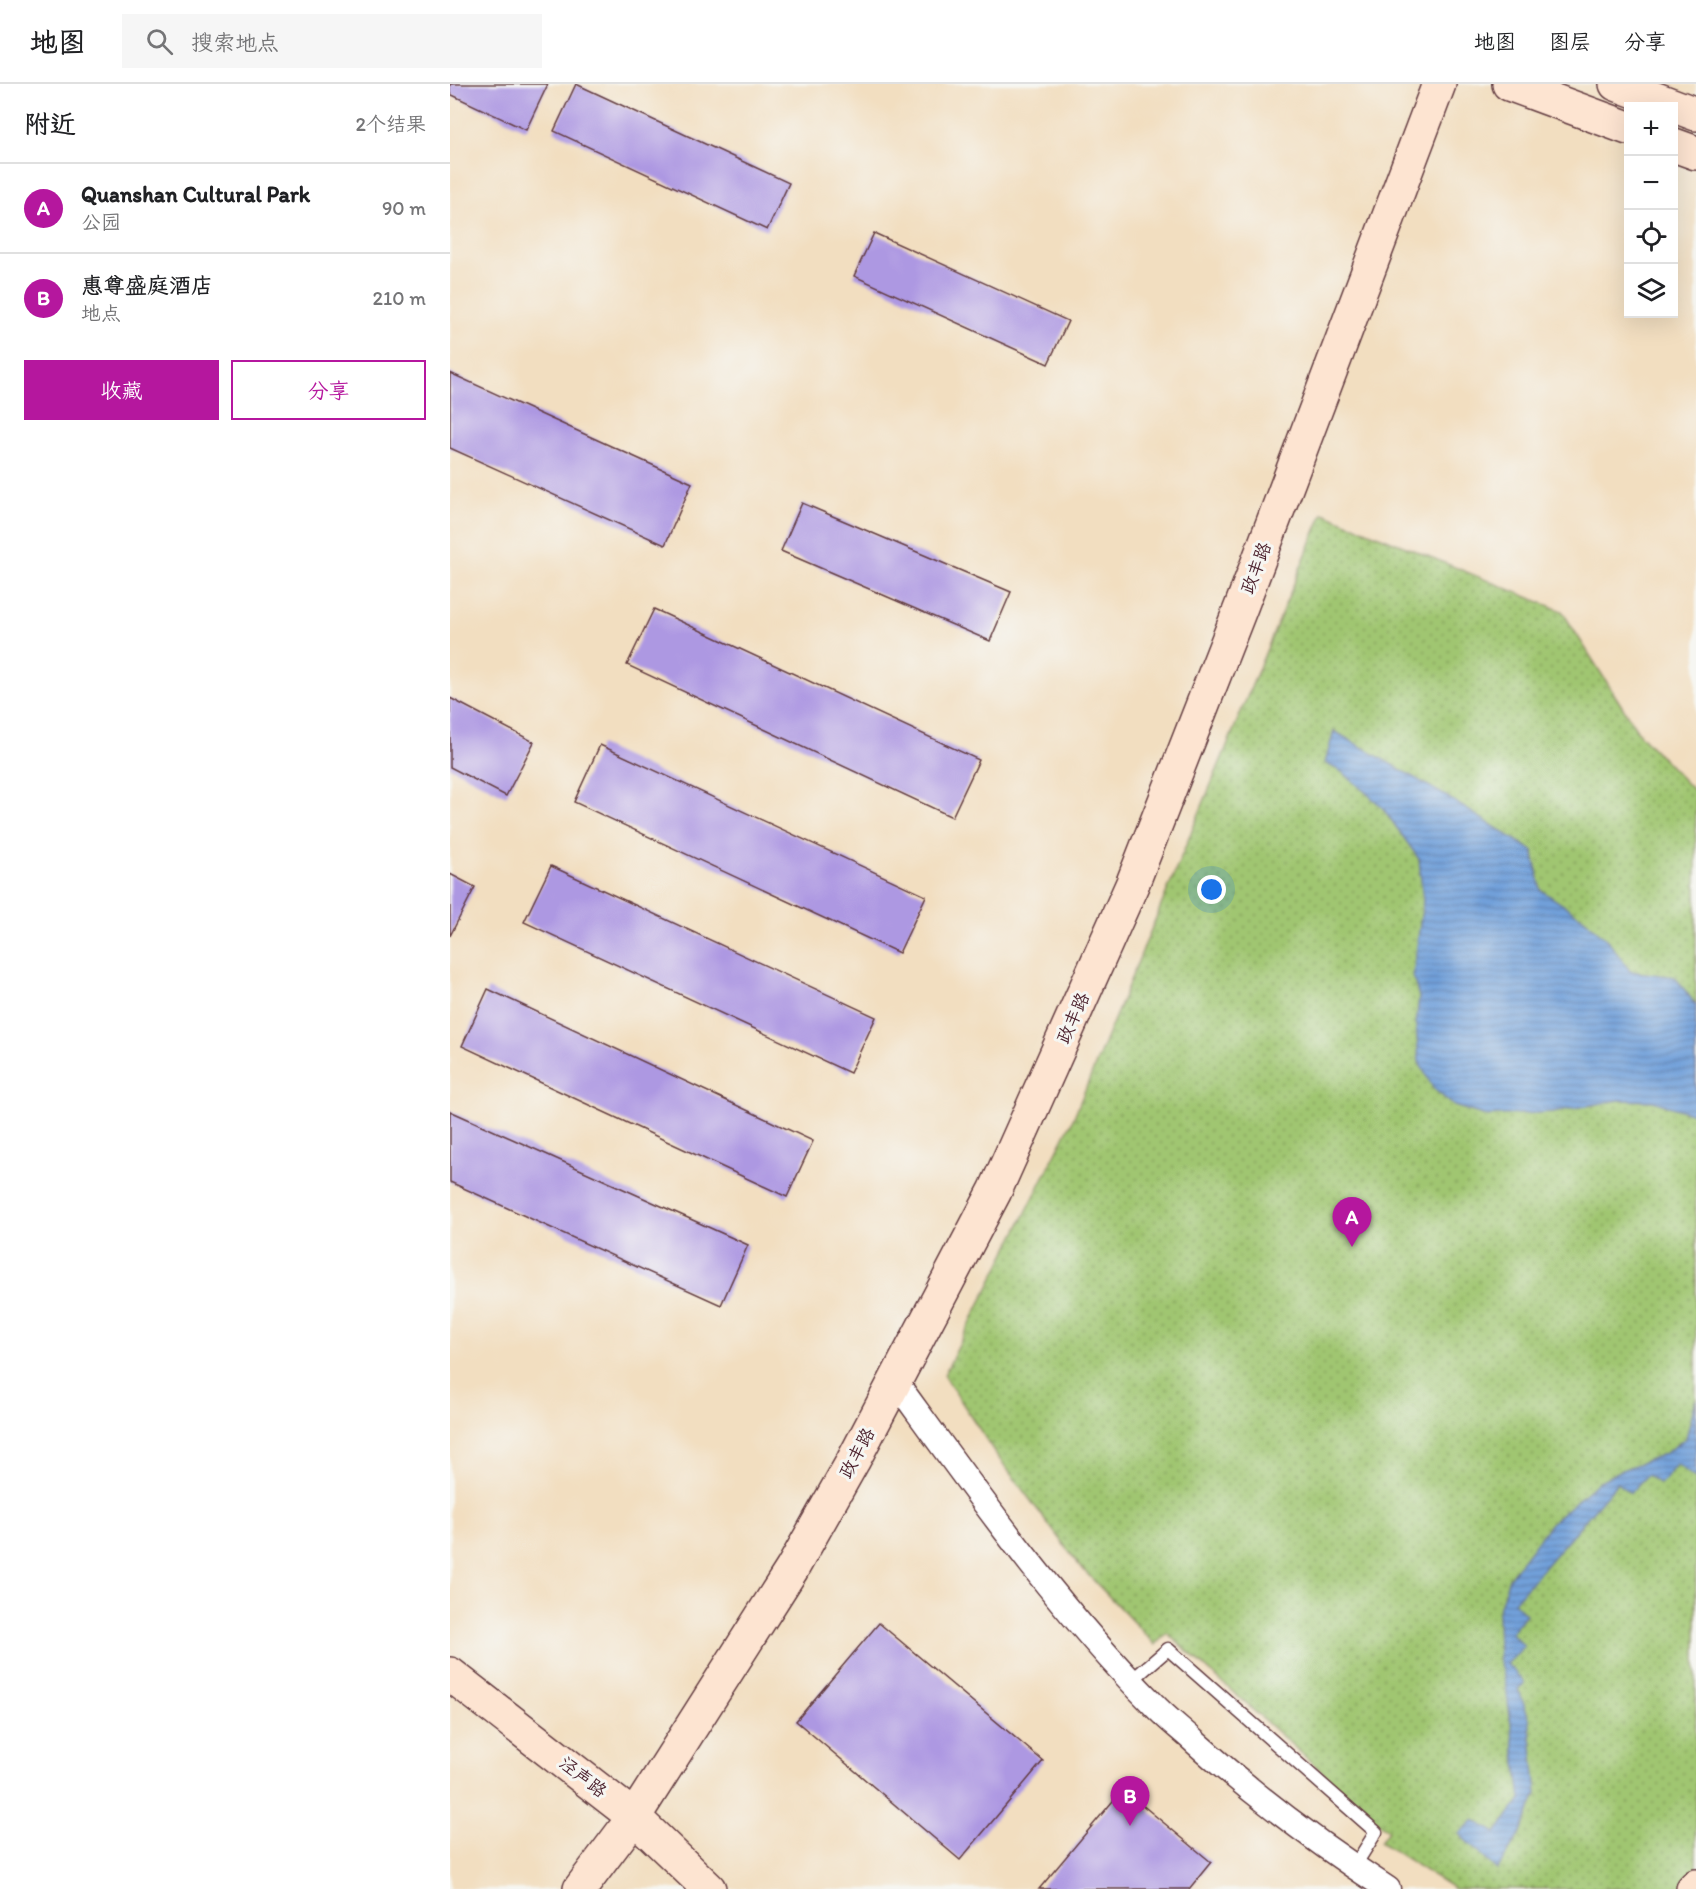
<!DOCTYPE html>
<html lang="zh">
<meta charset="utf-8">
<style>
:root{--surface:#fff;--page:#f6f6f6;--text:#202124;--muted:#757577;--line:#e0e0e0;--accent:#b5179e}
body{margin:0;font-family:Itim,"LXGW WenKai TC",sans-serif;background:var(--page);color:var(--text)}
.controls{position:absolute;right:18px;top:18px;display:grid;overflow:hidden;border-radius:0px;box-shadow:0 6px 24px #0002}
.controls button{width:54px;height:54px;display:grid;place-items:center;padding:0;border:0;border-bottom:2px solid var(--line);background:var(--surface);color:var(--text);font:30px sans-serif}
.you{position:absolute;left:762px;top:806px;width:21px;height:21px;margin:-15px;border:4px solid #fff;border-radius:50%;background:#1a73e8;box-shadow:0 0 0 9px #1a73e833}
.badge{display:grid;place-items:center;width:39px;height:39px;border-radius:50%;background:var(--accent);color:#fff;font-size:20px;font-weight:700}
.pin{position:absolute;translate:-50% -50px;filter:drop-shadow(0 2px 3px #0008)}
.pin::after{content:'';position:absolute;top:32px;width:21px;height:18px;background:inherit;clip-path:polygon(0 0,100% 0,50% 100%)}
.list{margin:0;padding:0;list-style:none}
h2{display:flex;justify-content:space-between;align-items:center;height:78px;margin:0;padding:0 24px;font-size:26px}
h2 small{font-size:20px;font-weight:400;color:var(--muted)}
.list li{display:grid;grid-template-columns:39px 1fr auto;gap:18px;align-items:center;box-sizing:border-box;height:90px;padding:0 24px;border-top:2px solid var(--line)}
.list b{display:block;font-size:22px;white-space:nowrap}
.list p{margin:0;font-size:20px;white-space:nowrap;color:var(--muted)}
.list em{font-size:20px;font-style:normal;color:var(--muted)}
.actions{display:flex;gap:12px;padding:18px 24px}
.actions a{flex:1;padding:14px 0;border:2px solid var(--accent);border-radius:0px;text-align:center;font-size:21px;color:var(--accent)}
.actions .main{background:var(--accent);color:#fff}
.icon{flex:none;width:33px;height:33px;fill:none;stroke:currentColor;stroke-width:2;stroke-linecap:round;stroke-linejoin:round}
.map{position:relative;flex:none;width:1246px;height:1805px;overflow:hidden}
header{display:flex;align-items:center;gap:36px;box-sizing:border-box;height:84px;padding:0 30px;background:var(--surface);border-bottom:2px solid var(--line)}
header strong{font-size:28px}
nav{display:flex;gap:33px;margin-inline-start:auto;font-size:21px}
.search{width:420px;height:54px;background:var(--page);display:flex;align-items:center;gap:15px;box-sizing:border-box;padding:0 21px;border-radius:0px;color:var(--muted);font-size:22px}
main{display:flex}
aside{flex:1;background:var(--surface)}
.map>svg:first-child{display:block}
.park{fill:url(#park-dots);stroke:#75724e;stroke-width:1.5}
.water{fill:url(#water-rules);stroke:#5e6082;stroke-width:1.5}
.building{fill:#ad98e2}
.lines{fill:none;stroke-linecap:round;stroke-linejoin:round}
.lane-casing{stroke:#633c41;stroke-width:15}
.street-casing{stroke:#633c41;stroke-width:27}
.secondary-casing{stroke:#633c41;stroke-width:36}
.lane{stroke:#fff;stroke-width:12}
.street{stroke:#fff;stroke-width:24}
.secondary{stroke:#fde4d1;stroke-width:33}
.labels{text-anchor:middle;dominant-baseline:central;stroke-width:6;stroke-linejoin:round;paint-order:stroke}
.street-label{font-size:18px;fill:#4a1f2b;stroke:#f6f6f2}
</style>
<header>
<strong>地图</strong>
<div class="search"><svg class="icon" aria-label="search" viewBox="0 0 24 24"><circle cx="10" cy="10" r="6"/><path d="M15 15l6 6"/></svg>搜索地点</div>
<nav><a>地图</a><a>图层</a><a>分享</a></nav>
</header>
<main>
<aside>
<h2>附近<small>2个结果</small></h2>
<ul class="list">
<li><span class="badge">A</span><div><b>Quanshan Cultural Park</b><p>公园</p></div><em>90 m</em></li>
<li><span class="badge">B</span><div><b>惠尊盛庭酒店</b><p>地点</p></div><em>210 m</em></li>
</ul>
<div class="actions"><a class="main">收藏</a><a>分享</a></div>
</aside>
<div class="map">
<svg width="1246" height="1805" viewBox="0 0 1246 1805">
<defs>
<pattern id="park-dots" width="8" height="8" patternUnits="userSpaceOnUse" patternTransform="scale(1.5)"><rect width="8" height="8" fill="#a0c671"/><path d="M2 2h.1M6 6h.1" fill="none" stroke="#84a05d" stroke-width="1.8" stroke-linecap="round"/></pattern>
<pattern id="water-rules" width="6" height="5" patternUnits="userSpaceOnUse" patternTransform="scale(1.5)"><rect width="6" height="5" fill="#71a0da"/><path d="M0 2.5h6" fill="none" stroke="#5f82b1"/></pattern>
</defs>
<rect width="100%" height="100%" fill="#f6f6f2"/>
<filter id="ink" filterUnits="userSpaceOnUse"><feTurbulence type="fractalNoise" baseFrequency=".0167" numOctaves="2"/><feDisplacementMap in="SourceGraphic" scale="12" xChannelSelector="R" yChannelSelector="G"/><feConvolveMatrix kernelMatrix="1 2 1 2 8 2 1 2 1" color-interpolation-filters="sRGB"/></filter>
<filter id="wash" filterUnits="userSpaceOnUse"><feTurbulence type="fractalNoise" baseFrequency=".008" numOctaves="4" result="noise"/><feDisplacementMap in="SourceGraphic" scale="24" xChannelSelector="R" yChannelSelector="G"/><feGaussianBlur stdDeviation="1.35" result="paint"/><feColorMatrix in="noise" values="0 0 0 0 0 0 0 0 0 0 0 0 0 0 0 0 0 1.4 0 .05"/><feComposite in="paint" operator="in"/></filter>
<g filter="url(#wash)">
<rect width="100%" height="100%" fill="#f2dec0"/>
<path class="park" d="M873,429L1112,527L1190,651L1246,709V1791L1234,1805H1004L930,1758L938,1747L717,1549L705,1561L629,1481L545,1369L494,1291L623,1035Z"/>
<path class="water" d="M884,647L994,711L1083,767L1091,806L1133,834L1158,857L1180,887L1225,893L1246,921V1031L1203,1017L1169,1016L1103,1028L1036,1032L1004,1022L983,1004L969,978L966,941L969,913L963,893L973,817L969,775L932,723L894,689L875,679Z
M1246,1315V1395L1227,1380L1210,1400L1197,1391L1180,1409L1167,1399L1064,1518L1076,1530L1061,1549L1074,1562L1057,1580L1075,1599L1068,1605L1079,1634L1087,1710L1071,1748L1047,1786L1009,1750L1024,1736L1046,1749L1071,1715L1056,1602L1049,1576L1048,1528L1059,1494L1101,1439L1148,1398L1172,1386L1214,1370L1236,1354Z"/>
<g id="blocks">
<path class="building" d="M0,0H98L76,46L0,10Z
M126,0L339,99L317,146L104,47Z
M424,149L618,237L598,280L404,192Z
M0,289L242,399L215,461L0,364Z
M352,419L561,508L540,557L331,467Z
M204,525L529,676L502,733L177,581Z
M0,614L84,658L56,712L0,683Z
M150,661L476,812L449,869L124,718Z
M101,782L426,933L400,989L74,838Z
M0,790L25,803L0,852Z
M38,905L363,1057L337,1113L12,962Z
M0,1027L298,1161L271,1221L0,1098Z
M429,1539L593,1677L510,1776L346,1637Z
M673,1705L761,1778L739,1805H589Z"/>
</g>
</g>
<g filter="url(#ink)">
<use href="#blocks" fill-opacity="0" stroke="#633c41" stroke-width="1.5"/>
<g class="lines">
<g class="lane-casing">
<path id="lane" d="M681,1597L718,1565L926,1748L904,1783"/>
</g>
<g class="street-casing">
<path id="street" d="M445,1297C526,1408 606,1522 703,1620C716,1634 732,1646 746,1659C806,1713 870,1761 938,1805"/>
</g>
<g class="secondary-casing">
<path id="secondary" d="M1059,0L1178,44
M1166,0L1246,30
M1224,61L1246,69
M0,1590L184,1733L259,1805
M130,1805L184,1733L342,1485L403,1377L545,1107L682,801L791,523L989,0
M1243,1805L1246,1802"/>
</g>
<use href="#lane" class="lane"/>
<use href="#street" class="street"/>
<use href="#secondary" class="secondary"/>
</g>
</g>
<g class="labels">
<g class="street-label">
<text transform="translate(806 484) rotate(-69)">政丰路</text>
<text transform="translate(623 934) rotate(-66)">政丰路</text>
<text transform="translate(407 1369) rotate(-62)">政丰路</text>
<text transform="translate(133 1693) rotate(38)">泾声路</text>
</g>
</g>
</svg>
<div class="controls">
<button>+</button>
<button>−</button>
<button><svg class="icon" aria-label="locate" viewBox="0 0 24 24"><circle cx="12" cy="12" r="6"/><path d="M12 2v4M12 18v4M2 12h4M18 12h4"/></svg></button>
<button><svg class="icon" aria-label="layers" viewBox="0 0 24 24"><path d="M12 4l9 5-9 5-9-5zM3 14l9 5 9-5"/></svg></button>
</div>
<div class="you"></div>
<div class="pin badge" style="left:902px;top:1163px">A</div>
<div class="pin badge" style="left:680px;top:1742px">B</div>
</div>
</main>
